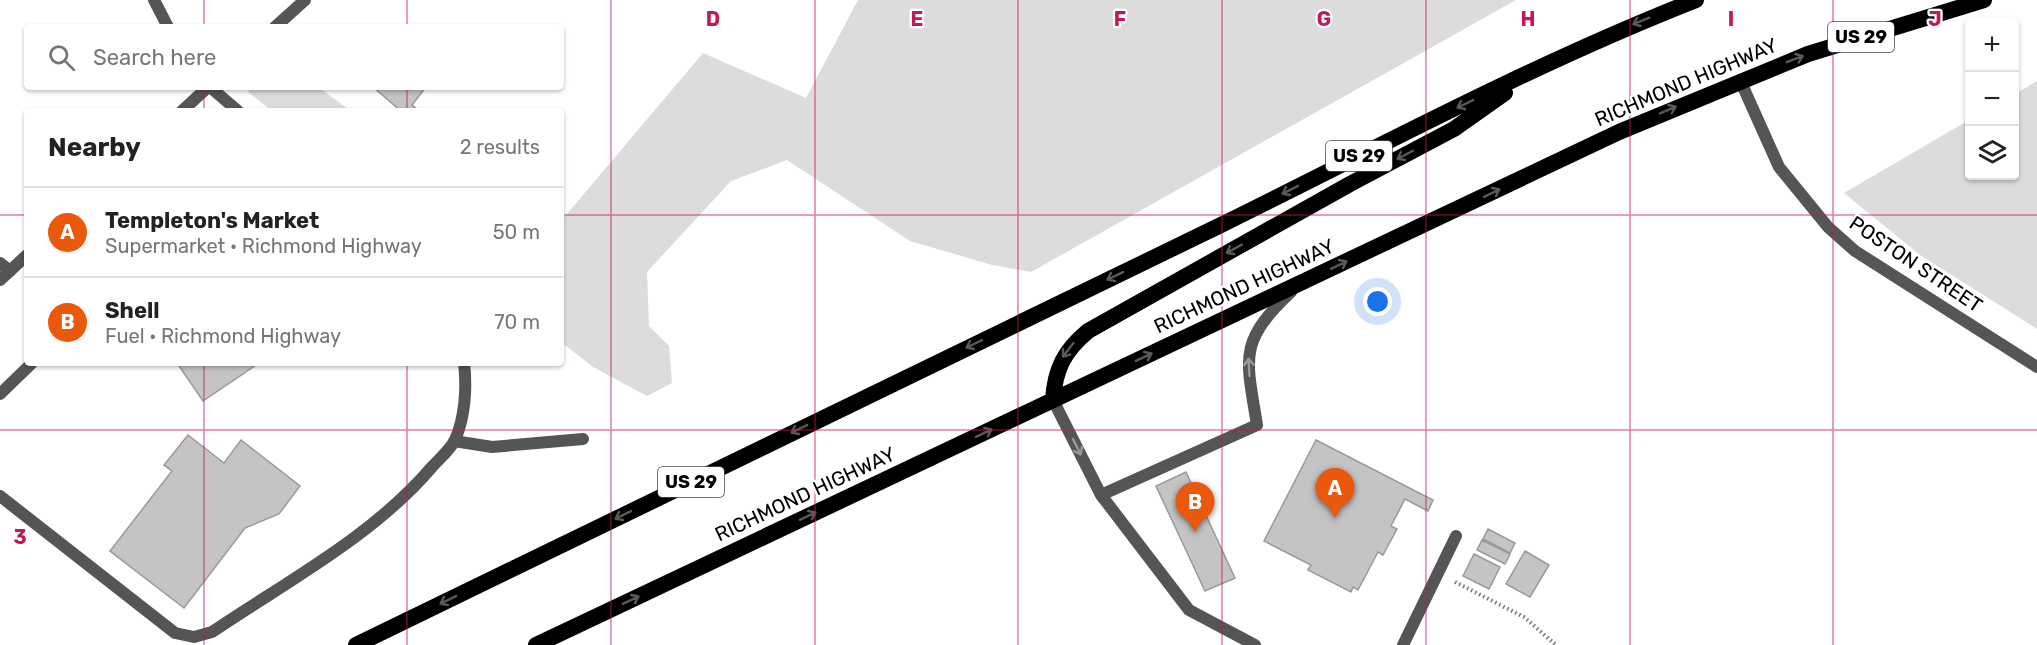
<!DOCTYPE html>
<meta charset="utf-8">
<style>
:root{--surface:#fff;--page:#f6f6f6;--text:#222;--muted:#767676;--line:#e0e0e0;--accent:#ea580c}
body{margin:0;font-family:Rubik,sans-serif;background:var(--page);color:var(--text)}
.controls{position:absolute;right:18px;top:18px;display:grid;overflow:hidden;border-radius:6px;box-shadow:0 2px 4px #0004}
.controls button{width:54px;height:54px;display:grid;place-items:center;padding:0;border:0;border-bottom:2px solid var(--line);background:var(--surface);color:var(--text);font:30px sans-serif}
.you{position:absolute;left:1378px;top:302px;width:21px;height:21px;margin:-15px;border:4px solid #fff;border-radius:50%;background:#1a73e8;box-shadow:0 0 0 9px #1a73e833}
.badge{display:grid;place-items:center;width:39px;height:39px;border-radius:50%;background:var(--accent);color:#fff;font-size:20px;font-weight:700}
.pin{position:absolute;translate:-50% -50px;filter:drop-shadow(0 2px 3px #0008)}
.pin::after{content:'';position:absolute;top:32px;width:21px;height:18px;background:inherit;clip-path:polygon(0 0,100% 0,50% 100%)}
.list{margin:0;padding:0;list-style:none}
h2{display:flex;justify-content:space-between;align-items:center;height:78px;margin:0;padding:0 24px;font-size:26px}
h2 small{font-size:20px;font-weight:400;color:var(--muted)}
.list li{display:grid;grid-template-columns:39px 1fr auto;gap:18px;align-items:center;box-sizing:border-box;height:90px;padding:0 24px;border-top:2px solid var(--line)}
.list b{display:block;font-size:22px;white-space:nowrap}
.list p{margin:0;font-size:20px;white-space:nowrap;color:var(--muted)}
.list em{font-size:20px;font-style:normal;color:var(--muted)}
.icon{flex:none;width:33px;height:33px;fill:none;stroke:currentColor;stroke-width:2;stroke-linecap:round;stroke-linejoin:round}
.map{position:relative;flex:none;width:2037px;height:645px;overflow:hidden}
.search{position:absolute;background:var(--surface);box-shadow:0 2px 4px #0004;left:24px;top:24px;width:540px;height:66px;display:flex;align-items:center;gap:15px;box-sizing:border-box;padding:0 21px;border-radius:6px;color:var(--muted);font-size:22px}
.panel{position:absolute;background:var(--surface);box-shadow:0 2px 4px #0004;left:24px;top:108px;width:540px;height:258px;border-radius:6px}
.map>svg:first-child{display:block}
.green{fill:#dcdcdc}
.building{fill:#c4c4c4;stroke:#999;stroke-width:1.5}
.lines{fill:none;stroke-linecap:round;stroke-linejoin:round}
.path{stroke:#777;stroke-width:4;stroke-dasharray:1.5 3;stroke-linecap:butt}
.service{stroke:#555;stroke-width:12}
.minor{stroke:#555;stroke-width:12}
.trunk{stroke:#000;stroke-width:16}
.oneway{stroke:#595959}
.oneway2{stroke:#999}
.grid{fill:none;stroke:#c2185b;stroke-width:1.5;stroke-opacity:0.55}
.labels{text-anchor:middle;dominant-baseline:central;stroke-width:4.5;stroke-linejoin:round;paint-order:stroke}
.shield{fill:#fff;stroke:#4c4c4c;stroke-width:1.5}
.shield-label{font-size:18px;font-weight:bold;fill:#000}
.street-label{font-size:20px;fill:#000;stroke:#fff}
.grid-label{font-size:20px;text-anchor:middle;font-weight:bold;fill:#c2185b;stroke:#fff;stroke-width:4.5;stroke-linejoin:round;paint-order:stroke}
</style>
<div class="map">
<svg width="2037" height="645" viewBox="0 0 2037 645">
<rect width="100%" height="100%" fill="#fff"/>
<path class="green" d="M858,0H1516L1031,272L992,265L910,241L787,160L731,181L647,272L649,326L669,346L672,383L647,396L593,367L561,342V221L703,53L806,98Z
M2037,81V329L1920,255L1844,193L1969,120L1970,176H2014L2015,94Z
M252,87H318L351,111H272L248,92Z"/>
<path class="building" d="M373,87H426L412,105L417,109L415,111H401Z
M177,363H259L203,401Z
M188,435L224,463L241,440L300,486L279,514L245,528L184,608L110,551L172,471L164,465Z
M1316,440L1433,500L1428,511L1405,499L1391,526L1397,529L1383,555L1378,552L1358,590L1353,587L1351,592L1308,570L1311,565L1264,541Z
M1186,472L1235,578L1205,591L1156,486Z
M1488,529L1515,543L1510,553L1483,539Z
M1482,540L1510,554L1505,564L1477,550Z
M1525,551L1549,565L1530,597L1506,584Z
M1474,554L1500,567L1489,589L1463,576Z"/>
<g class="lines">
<path class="path" d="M1455,582L1524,617L1556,645"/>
<path class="service" d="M154,0L168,27
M210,87L238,111
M0,263L10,271
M0,394L32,363
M1053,400L1101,495L1189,610L1255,645
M454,441L492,447L583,439
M1101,495L1257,425C1246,357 1238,342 1291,292
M0,496L175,633L194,637L212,632C286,582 373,536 431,468C439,459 450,450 455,440C465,417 467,388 464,363
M1403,645L1456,536"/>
<path class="minor" d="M275,27L305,0
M1740,80L1779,167L1828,227L1855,251L2037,367
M182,111L208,87
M0,280L27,255"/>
<path class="trunk" d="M1053,400C1055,369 1064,351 1088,331L1350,184L1454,129L1505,93
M356,645C645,504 935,366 1223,224C1379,147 1533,64 1696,0
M536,645L1619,132L1808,54L1984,0"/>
</g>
<defs><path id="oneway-shaft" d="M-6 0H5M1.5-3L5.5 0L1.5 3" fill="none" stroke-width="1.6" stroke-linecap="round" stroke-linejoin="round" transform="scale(1.5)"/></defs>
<g class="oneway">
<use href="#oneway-shaft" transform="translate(1641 21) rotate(158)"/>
<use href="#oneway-shaft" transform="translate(1795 59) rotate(-21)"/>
<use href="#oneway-shaft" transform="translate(1465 104) rotate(154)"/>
<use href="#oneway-shaft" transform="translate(1668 110) rotate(-23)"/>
<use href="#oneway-shaft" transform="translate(1405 155) rotate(152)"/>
<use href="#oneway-shaft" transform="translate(1290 190) rotate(153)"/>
<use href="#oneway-shaft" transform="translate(1492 193) rotate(-26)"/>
<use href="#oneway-shaft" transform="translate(1234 249) rotate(151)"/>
<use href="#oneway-shaft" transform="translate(1339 265) rotate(-25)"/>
<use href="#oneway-shaft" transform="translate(1115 276) rotate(154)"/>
<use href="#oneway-shaft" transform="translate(974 344) rotate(154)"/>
<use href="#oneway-shaft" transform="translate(1068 350) rotate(128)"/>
<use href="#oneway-shaft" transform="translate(1144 357) rotate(-25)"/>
<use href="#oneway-shaft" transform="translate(799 429) rotate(154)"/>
<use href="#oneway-shaft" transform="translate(984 433) rotate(-25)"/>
<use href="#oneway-shaft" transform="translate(623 515) rotate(154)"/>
<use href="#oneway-shaft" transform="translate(808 516) rotate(-25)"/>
<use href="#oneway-shaft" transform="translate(448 600) rotate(154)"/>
<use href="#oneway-shaft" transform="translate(631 600) rotate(-25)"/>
</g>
<g class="oneway2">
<use href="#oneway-shaft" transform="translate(1249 367) rotate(-93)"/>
<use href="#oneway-shaft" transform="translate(1077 447) rotate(63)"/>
</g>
<path class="grid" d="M204,0V27M407,0V27M611,0V645M815,0V645M1018,0V645M1222,0V645M1426,0V645M1630,0V645M1833,0V645M204,87V111M407,87V111M0,215H27M561,215H2037M204,363V645M407,363V645M0,430H2037"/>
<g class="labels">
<g class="shield">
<rect x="1828" y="22" width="66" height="30" rx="4.5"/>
<rect x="1326" y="141" width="66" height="30" rx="4.5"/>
<rect x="658" y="467" width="66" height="30" rx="4.5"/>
</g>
<g class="shield-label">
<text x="1861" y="37">US 29</text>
<text x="1359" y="156">US 29</text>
<text x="691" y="482">US 29</text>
</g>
<g class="street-label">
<text transform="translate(1686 82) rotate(-23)">RICHMOND HIGHWAY</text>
<text transform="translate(1916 264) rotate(34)">POSTON STREET</text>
<text transform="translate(1244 286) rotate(-25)">RICHMOND HIGHWAY</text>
<text transform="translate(805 494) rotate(-25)">RICHMOND HIGHWAY</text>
</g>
</g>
<g class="grid-label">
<text x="713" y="26">D</text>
<text x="917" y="26">E</text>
<text x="1120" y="26">F</text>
<text x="1324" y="26">G</text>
<text x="1528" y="26">H</text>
<text x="1731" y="26">I</text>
<text x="1935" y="26">J</text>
<text x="20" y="544">3</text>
</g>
</svg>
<div class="controls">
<button>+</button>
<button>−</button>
<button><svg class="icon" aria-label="layers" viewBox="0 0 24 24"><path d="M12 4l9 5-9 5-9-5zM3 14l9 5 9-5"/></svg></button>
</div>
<div class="you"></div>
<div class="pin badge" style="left:1335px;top:518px">A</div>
<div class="pin badge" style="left:1195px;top:532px">B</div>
<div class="search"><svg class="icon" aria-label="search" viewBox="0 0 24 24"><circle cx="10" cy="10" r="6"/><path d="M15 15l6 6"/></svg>Search here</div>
<section class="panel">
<h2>Nearby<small>2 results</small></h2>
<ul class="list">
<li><span class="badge">A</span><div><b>Templeton's Market</b><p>Supermarket · Richmond Highway</p></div><em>50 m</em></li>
<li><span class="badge">B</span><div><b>Shell</b><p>Fuel · Richmond Highway</p></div><em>70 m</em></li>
</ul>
</section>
</div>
